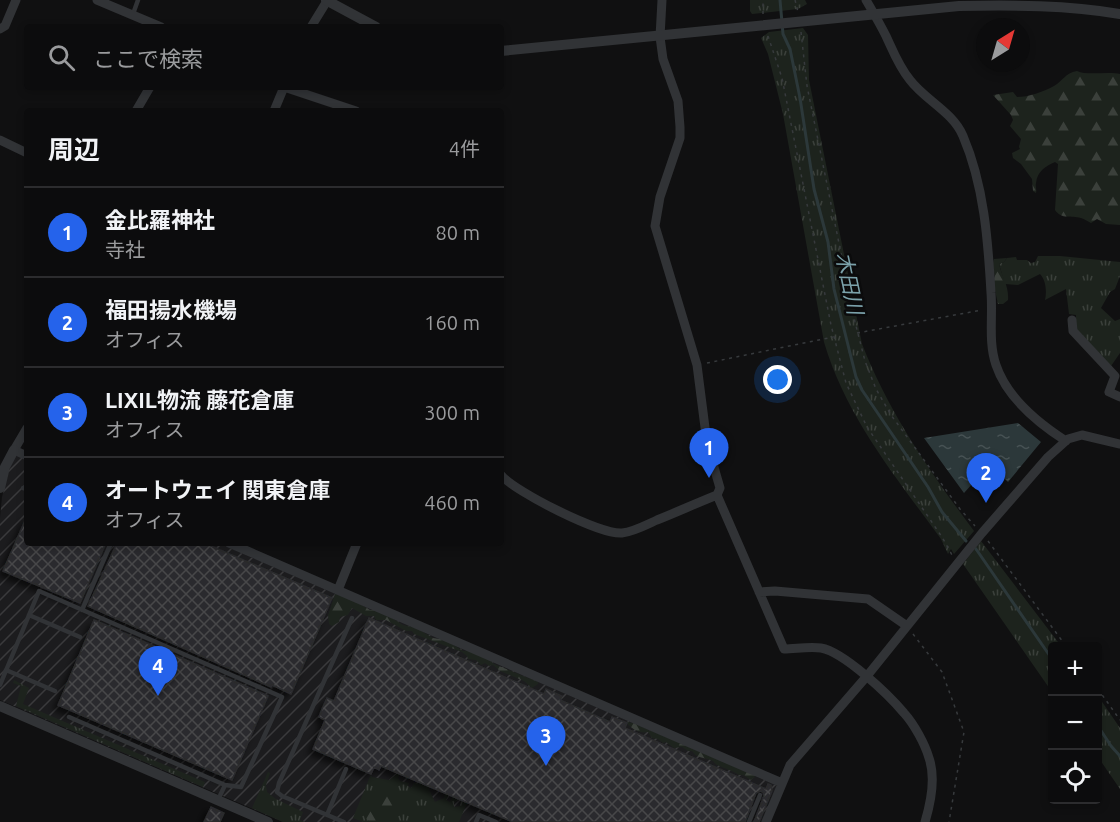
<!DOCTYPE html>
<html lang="ja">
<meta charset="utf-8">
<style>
:root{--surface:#0c0c0d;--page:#151516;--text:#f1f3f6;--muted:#9a9b9d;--line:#2c2c2e;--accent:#2563eb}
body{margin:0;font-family:Ubuntu,"Noto Sans JP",sans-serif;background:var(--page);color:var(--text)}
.controls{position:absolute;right:18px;bottom:18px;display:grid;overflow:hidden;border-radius:6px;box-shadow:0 3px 9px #0003}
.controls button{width:54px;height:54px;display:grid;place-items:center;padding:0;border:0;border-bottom:2px solid var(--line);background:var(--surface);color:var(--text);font:30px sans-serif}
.compass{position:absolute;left:976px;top:18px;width:54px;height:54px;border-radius:50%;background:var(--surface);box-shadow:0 3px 9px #0003;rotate:37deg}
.you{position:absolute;left:778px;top:380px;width:21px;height:21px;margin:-15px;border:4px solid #fff;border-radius:50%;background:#1a73e8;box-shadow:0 0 0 9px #1a73e833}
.badge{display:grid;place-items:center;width:39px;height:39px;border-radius:50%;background:var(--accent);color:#fff;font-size:20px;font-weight:700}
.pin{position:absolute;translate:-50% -50px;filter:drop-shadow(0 2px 3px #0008)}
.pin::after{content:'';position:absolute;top:32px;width:21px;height:18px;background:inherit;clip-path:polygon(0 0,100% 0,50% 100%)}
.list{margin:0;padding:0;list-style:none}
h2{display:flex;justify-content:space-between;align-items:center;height:78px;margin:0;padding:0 24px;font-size:26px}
h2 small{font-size:20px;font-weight:400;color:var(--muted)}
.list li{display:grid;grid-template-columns:39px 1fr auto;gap:18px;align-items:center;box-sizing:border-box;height:90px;padding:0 24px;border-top:2px solid var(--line)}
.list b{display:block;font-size:22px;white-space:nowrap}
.list p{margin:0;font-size:20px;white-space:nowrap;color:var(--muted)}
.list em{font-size:20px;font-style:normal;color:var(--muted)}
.icon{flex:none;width:33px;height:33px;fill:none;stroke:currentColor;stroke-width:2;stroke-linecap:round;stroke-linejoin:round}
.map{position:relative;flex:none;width:1120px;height:822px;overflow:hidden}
.search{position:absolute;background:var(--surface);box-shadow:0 3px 9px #0003;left:24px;top:24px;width:480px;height:66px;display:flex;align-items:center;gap:15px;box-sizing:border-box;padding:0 21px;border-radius:6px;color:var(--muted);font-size:22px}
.panel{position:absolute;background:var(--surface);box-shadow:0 3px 9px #0003;left:24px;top:108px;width:480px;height:438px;border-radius:6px}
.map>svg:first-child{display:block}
.industrial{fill:url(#industrial-furrows)}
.grass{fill:url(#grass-tufts)}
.forest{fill:url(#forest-firs)}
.water{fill:url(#water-ripples)}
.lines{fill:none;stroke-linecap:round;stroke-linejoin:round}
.stream{stroke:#2c383a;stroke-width:3}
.building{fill:url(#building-cross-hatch);stroke:#2a2b2d;stroke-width:1.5;filter:url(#shadow)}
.path{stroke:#373a3d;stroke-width:1.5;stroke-dasharray:3 4.5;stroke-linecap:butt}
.service{stroke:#313336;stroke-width:4.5}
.minor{stroke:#313336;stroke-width:9}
.tertiary{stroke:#313336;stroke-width:10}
.labels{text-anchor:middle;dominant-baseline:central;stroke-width:5;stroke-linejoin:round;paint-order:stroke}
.water-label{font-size:21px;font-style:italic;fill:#7ba1aa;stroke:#0b0b0c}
</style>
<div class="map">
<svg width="1120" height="822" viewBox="0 0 1120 822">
<defs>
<pattern id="industrial-furrows" width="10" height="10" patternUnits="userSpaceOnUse" patternTransform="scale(1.5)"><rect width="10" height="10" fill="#1c1c1e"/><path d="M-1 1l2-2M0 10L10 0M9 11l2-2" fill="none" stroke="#3a3a3c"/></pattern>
<pattern id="grass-tufts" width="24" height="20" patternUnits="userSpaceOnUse" patternTransform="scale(1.5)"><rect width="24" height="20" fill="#1d231d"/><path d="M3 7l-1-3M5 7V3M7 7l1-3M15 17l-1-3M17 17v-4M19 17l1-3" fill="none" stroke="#3b403b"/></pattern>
<pattern id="forest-firs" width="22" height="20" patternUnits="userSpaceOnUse" patternTransform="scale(1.5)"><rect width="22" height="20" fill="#1d231d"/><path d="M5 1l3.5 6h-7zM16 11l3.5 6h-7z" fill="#3b403b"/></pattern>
<pattern id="water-ripples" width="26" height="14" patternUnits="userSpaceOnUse" patternTransform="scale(1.5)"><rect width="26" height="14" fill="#2c383a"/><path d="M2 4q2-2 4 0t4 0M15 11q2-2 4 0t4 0" fill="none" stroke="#475254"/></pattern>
<pattern id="building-cross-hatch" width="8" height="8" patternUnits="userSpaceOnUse" patternTransform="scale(1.5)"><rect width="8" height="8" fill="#2b2b2d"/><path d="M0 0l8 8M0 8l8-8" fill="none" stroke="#474749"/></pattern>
<filter id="shadow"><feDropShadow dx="-4.5" dy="4.5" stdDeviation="3" flood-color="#0009"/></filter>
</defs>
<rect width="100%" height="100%" fill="#101011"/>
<path class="industrial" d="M16,455L27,460V543H218L778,786L763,822H283L0,700V518L2,497L11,463Z"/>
<path class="grass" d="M750,0H805L807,4L798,9L752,14L750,11Z
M803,28L808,35L809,80L862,344C889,413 930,472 974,531L954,554L951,549L948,554L941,539C896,477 846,417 824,342L783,114L768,54L761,38L769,32Z
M1038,256H1060L1120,262V276L1115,289L1110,292L1101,308L1115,321L1120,319V353L1111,366L1076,330V315L1069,314L1066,289L1045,300C1047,292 1046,280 1040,274L1018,285L1005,284L999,264L1004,262L1007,258L1016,257L1017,260H1027L1031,263L1035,262Z
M981,541L1061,646H1052V692L963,564Z
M14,680L29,688L23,704L205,782L203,787L16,706L21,686L13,683Z
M1098,696L1120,728V789L1098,757Z
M268,772L270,773L266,785L267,792L276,799L303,812L300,820L305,822H283L252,808Z
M398,773H400L398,778L400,781L409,783L408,786L411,788L414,783L427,785L435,802L444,798L445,793L449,795L446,800L450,802L453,796L459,799L454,803V807L460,806L461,800L467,803L459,822H363L353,818L371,774L372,777L389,780Z"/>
<path class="forest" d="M1077,71C1087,76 1108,71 1120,74V225L1106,224L1097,219L1091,223C1087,221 1085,219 1081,218C1071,215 1062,220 1055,210L1058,164L1055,162C1046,166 1037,171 1036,183C1035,186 1037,189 1036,193L1033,191L1032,179L1021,164L1013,158L1012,153L1020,149L1019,147L1021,139L1010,126L1013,120L1011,115L993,95L1013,92L1017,97C1029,97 1043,92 1054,86C1063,81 1065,73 1077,71Z
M1007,258L1004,262L999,264C1002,277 1009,286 1008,300L1003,304H998L993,281C997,275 991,266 994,259Z
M335,594L351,599L370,610H379L403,625L416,628L433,638L446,640L463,651L470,650L488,658L494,664L538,682V684L532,688L524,681L500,671L493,665L489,666L485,663L481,665L476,660L468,659L467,656L462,652L414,634L412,631H406L386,620H376L374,616H366L352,608L348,615L340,617L339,622L332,626L329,624L328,615Z
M626,722L640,724L642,727L755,775V777L751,780L743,775H739C732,770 725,769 717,765C715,764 714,762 713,761C705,757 697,759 692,751H688L682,747L674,748L666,742L663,743L658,739L652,738L648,732C640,734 630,728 626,722Z
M378,790C394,793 402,809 391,822H370C355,809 361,795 378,790Z"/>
<path class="water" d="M1018,423L1041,442L1008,482L990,464L964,493L924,438Z"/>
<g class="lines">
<path class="stream" d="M780,0L783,34L790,49L800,98L814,189L828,242L834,289L856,377L862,390L928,487L942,512L966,541
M976,549L1052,659
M1098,726L1111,746L1120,756"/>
</g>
<path class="building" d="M27,516V543H102L105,545L80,603L3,571Z
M117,543H204L332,598L291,694L272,685L271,687L88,606Z
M369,618L544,694L546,689L562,696L560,700L610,722L612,717L627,723L625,728L766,789L768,784L771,785L772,791L759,822H754L764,796L763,792L760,791L756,793L745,822H513L381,766L379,770L374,767L371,774L313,749L325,720L319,717L322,709L327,698L334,701Z
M94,620L268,696L232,780L58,705Z
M211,807L224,813L220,822H204Z"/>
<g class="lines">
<path class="path" d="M795,0L798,12
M763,14V0
M801,32L807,86L855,322L865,361L876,389L891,415L960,509L975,526
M768,36L782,78L831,325L846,383L867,427L942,537L952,555
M857,333L982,310
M707,363L833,337
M988,541L1066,646
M913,634L942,672L964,732L949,822
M1098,689L1120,720"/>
<path class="service" d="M133,14L138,0
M23,488L27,489
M82,610L111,543
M29,615L80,637
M6,670L55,691
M0,685L39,591L282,697L241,787L225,785L218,800
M69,717L225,785
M327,815L346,769
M344,822L282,796L277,792L279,783L352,618
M476,822L479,815L496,822
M749,822L760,795"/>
<path class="minor" d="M97,0L161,27
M662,0L660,37L663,59L678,101L680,127V138L660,197L655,226L697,365L707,443L720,488L717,495L784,649C795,649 809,646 821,648C844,652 889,695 904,713C914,724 925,744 929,758C936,778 931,802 925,822
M866,0C873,12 880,24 886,36C893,51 899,67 910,80C925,100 953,112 963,136C984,185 988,240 991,293C993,317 988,342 996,365C1007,398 1038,423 1066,441
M311,27L327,1
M0,29L5,26L16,0
M284,87L356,111
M136,111L150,87
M274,111L284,87
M0,140L27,153
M1072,320L1073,331L1115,376L1109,392L1120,397
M27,428L14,450L27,456
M501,475C515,492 601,535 622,533C633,532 646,525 657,520C677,512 697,503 717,495
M229,543L782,783
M338,590L357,543
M759,592L775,591L868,599L907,626
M766,822L790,765L867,676L982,533L1048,457L1068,439L1082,435L1120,444"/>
<path class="tertiary" d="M326,0L376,27
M501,51L959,6C1013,5 1067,5 1120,14
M0,488L5,467L14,450
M0,706L268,822"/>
</g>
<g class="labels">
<g class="water-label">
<text transform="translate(850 283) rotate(78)">木田川</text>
</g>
</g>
</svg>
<div class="controls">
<button>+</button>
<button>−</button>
<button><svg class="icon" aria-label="locate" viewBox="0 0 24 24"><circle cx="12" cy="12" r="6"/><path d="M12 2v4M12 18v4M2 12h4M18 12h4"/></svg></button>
</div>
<svg class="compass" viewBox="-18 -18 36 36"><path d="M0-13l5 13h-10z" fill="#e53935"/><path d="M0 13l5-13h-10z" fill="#9a9b9d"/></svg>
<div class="you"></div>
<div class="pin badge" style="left:709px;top:478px">1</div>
<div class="pin badge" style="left:986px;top:503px">2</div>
<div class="pin badge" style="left:546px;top:766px">3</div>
<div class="pin badge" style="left:158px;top:696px">4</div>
<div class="search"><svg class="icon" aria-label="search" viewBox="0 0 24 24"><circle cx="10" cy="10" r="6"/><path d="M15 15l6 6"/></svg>ここで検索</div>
<section class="panel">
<h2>周辺<small>4件</small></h2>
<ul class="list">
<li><span class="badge">1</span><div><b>金比羅神社</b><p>寺社</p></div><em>80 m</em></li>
<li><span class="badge">2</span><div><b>福田揚水機場</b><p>オフィス</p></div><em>160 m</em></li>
<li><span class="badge">3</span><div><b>LIXIL物流 藤花倉庫</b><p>オフィス</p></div><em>300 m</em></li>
<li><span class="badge">4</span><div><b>オートウェイ 関東倉庫</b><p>オフィス</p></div><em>460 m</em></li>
</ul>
</section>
</div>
